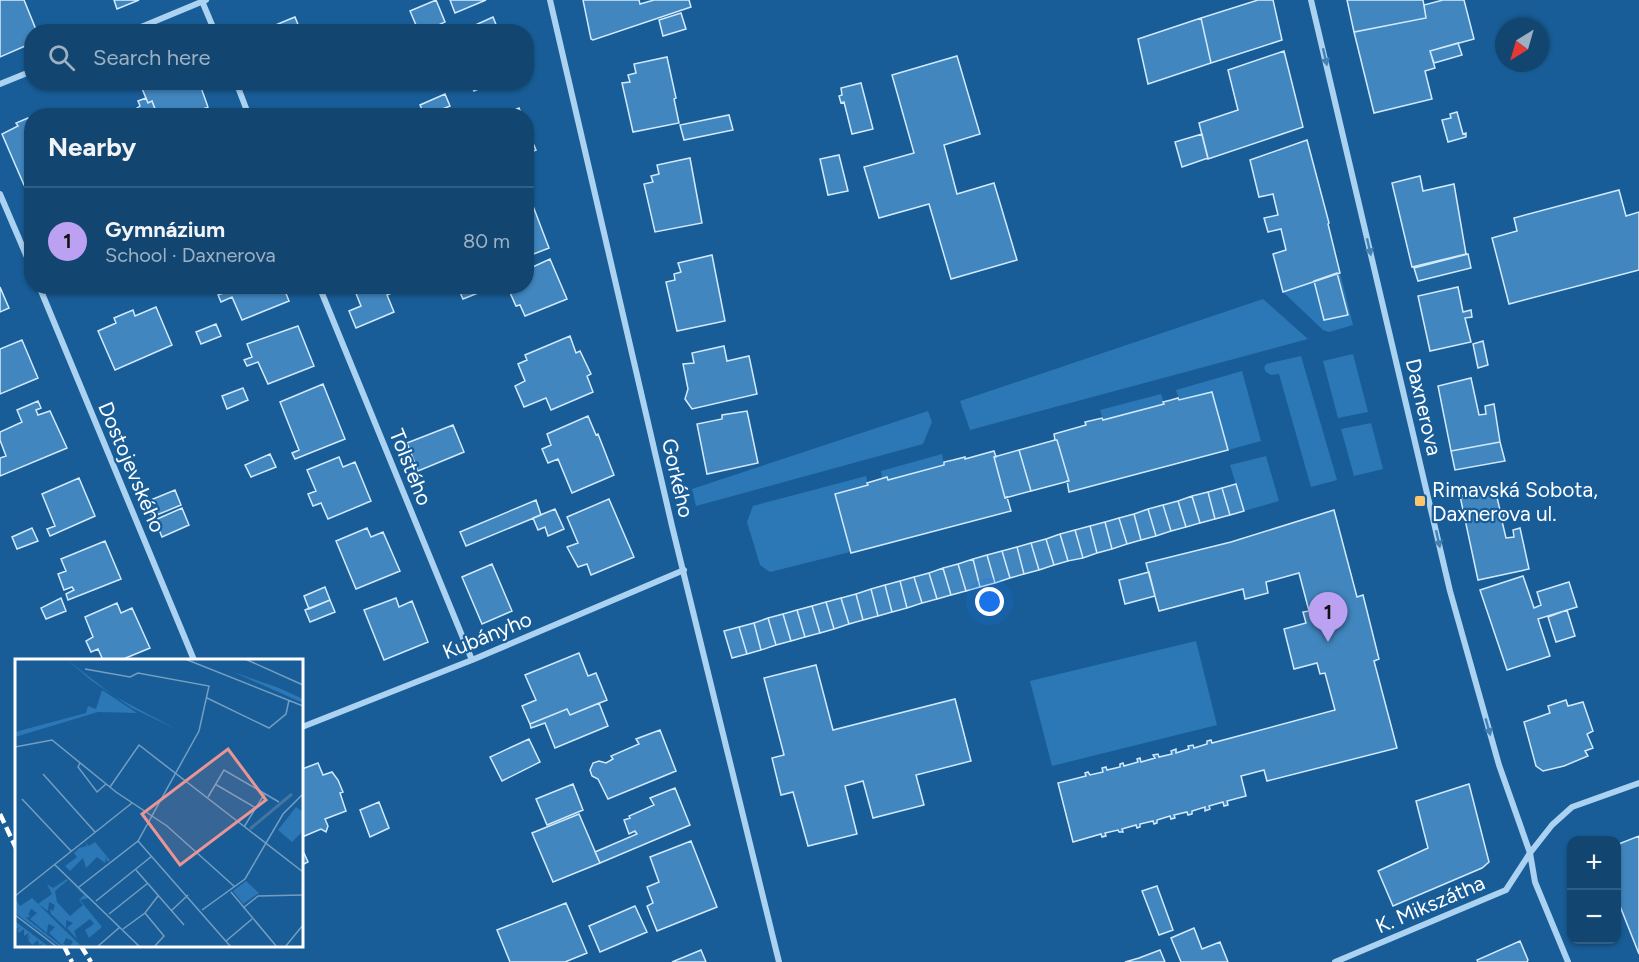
<!DOCTYPE html>
<meta charset="utf-8">
<style>
:root{--surface:#124671;--page:#1b4d76;--text:#f1f3f6;--muted:#9cb1c3;--line:#315e84;--accent:#bca0f2}
body{margin:0;font-family:Figtree,sans-serif;background:var(--page);color:var(--text)}
.controls{position:absolute;right:18px;bottom:18px;display:grid;overflow:hidden;border-radius:12px;box-shadow:0 2px 4px #0004}
.controls button{width:54px;height:54px;display:grid;place-items:center;padding:0;border:0;border-bottom:2px solid var(--line);background:var(--surface);color:var(--text);font:30px sans-serif}
.compass{position:absolute;left:1495px;top:18px;width:54px;height:54px;border-radius:50%;background:var(--surface);box-shadow:0 2px 4px #0004;rotate:217deg}
.you{position:absolute;left:990px;top:602px;width:21px;height:21px;margin:-15px;border:4px solid #fff;border-radius:50%;background:#1a73e8;box-shadow:0 0 0 9px #1a73e833}
.badge{display:grid;place-items:center;width:39px;height:39px;border-radius:50%;background:var(--accent);color:#111;font-size:20px;font-weight:700}
.pin{position:absolute;translate:-50% -50px;filter:drop-shadow(0 2px 3px #0008)}
.pin::after{content:'';position:absolute;top:32px;width:21px;height:18px;background:inherit;clip-path:polygon(0 0,100% 0,50% 100%)}
.list{margin:0;padding:0;list-style:none}
h2{display:flex;justify-content:space-between;align-items:center;height:78px;margin:0;padding:0 24px;font-size:26px}
h2 small{font-size:20px;font-weight:400;color:var(--muted)}
.list li{display:grid;grid-template-columns:39px 1fr auto;gap:18px;align-items:center;box-sizing:border-box;height:108px;padding:0 24px;border-top:2px solid var(--line)}
.list b{display:block;font-size:22px;white-space:nowrap}
.list p{margin:0;font-size:20px;white-space:nowrap;color:var(--muted)}
.list em{font-size:20px;font-style:normal;color:var(--muted)}
.icon{flex:none;width:33px;height:33px;fill:none;stroke:currentColor;stroke-width:2;stroke-linecap:round;stroke-linejoin:round}
.map{position:relative;flex:none;width:1639px;height:962px;overflow:hidden}
.search{position:absolute;background:var(--surface);box-shadow:0 2px 4px #0004;left:24px;top:24px;width:510px;height:66px;display:flex;align-items:center;gap:15px;box-sizing:border-box;padding:0 21px;border-radius:24px;color:var(--muted);font-size:22px}
.panel{position:absolute;background:var(--surface);box-shadow:0 2px 4px #0004;left:24px;top:108px;width:510px;height:186px;border-radius:24px}
.map>svg:first-child{display:block}
.green{fill:#2c77b6}
.building{fill:#4186bf;stroke:#d3eafc;stroke-width:1.5}
.lines{fill:none;stroke-linecap:round;stroke-linejoin:round}
.street{stroke:#acd2f1;stroke-width:6}
.rail{stroke:#fff;stroke-width:4.5;stroke-dasharray:10 4.5;stroke-linecap:butt}
.oneway{fill:#4480b2}
.poi-dot{fill:#ffc56c;stroke:#185d97;stroke-width:2}
.labels{text-anchor:middle;dominant-baseline:central;stroke-width:4.5;stroke-linejoin:round;paint-order:stroke}
.street-label{font-size:21px;fill:#fff;stroke:#185d97}
.poi-label{font-size:21px;fill:#fff;stroke:#185d97;text-anchor:start}
.inset-river{fill:none;stroke:#46759f;stroke-width:3}
.inset-road{fill:none;stroke:#749ec1;stroke-width:1.5}
.view{fill:#ea9494;fill-opacity:0.15;stroke:#ea9494;stroke-width:3}
.inset-edge{fill:none;stroke:#fff;stroke-width:3}
</style>
<div class="map">
<svg width="1639" height="962" viewBox="0 0 1639 962">
<rect width="100%" height="100%" fill="#185d97"/>
<path class="green" d="M1337,273H1340L1353,325L1329,332L1323,330L1283,292L1314,281L1324,320L1347,315Z
M1263,299L1308,339L970,430L960,401Z
M1353,354L1368,412L1338,418L1323,361Z
M1301,356L1337,480L1311,487L1279,374L1271,375L1266,372L1264,368L1266,364Z
M1242,371L1261,441L1228,450L1212,392L1179,400L1176,390Z
M1161,394L1164,404L1103,420L1100,410Z
M928,411L932,422L923,444L696,506L692,489Z
M1371,423L1383,469L1354,476L1341,429Z
M942,454L944,465L888,480L887,477L882,479L881,471Z
M1266,456L1279,501L1244,511L1230,465Z
M866,476L868,485L835,494L850,552L770,572L760,565L747,522L753,506Z
M1196,641L1217,725L1052,766L1030,681Z"/>
<path class="building" d="M0,0H24L37,32H32V43L0,57Z
M114,0H139L117,9Z
M436,0L445,22L424,32H419L410,11Z
M450,0H486L455,13Z
M583,0H639L640,4L654,0H689L691,7L593,40L591,39Z
M1258,0H1273L1282,40L1211,63L1201,18Z
M1347,0H1423L1426,18L1354,32Z
M1443,0H1464L1474,39L1430,51L1435,68L1425,71L1432,99L1374,113L1354,32L1426,18L1424,5Z
M681,13L686,29L663,36L659,20Z
M295,17L301,32H259L290,19Z
M493,17L499,32H460Z
M1201,18L1211,63L1148,84L1138,39Z
M1458,43L1462,55L1434,63L1430,51Z
M1284,51L1303,127L1208,159L1199,123L1238,110L1228,70Z
M957,56L980,134L944,145L957,194L994,183L1017,260L951,279L929,204L879,218L864,167L914,153L892,75Z
M667,57L676,98L674,99L679,123L633,132L622,83L630,82L628,75L636,73L634,64Z
M148,82H199L208,107L187,116H158L152,101L148,103L141,86Z
M470,82H494L474,91Z
M861,83L873,129L852,134L844,102L841,103L839,96L842,95L841,88Z
M445,94L450,106L425,116L420,105Z
M146,98L148,103L152,101L156,112L149,116H132L131,114L138,111L137,108L140,106L138,101Z
M519,108L522,116H501Z
M1457,112L1463,134L1466,133V137L1448,142L1442,120L1451,118L1450,114Z
M729,115L733,130L684,140L680,125Z
M28,118L30,122L32,121V181L24,185L2,134L18,126L16,123Z
M526,126L536,150L526,154Z
M1202,134L1208,158L1182,167L1175,142Z
M1307,140L1329,223L1328,224L1340,273L1283,292L1273,254L1286,250L1281,229L1268,232L1264,218L1278,215L1273,194L1259,197L1250,160Z
M839,155L848,191L828,195L820,159Z
M690,158L702,223L655,232L644,184L653,182L651,176L659,174L657,165Z
M1420,176L1423,191L1454,184L1466,254L1412,267L1392,183Z
M1619,190L1626,216L1639,212V270L1509,304L1492,238L1517,231L1514,218Z
M533,206L549,248L526,257V209Z
M1468,254L1471,268L1418,281L1414,268Z
M712,255L725,321L677,331L666,282L675,280L674,274L681,272L678,263Z
M550,259L567,299L525,316L520,305L516,306L507,286H526V270Z
M1337,273L1348,315L1324,320L1314,281Z
M224,286H283L289,301L242,320L232,297L221,302L218,295L226,292Z
M353,286H400L401,289L387,295L394,312L356,328L349,311L361,306Z
M457,286H482L483,291L463,299Z
M0,287L9,308L0,312Z
M1458,287L1463,312L1471,310L1472,317L1465,318L1471,342L1430,351L1418,296Z
M156,307L172,345L115,370L98,331L116,323L114,318L133,310L135,316Z
M216,324L221,336L201,344L196,332Z
M298,326L314,366L268,384L258,362L247,366L244,360L252,357L247,344Z
M570,336L576,353L580,351L591,374L587,376L593,392L551,410L546,398L524,407L515,386L525,381L518,364L527,360L525,355Z
M22,340L38,378L0,394V349Z
M1483,341L1488,365L1478,368L1473,344Z
M724,346L727,361L749,356L757,394L692,409L685,399L688,389L683,364L694,363L692,353Z
M1471,378L1479,415L1486,414L1485,406L1494,404L1500,442L1451,451L1438,386Z
M323,384L345,439L295,459L292,453L299,450L280,402Z
M243,388L248,400L227,409L222,396Z
M1212,392L1228,450L1069,492L1067,481H1069L1057,440H1055L1054,434L1086,425L1085,422L1102,418L1103,420L1164,404L1163,402L1171,400L1178,398L1179,400Z
M38,401L41,408L36,410L38,415L50,411L67,448L0,476V458L6,456L0,440V432L22,422L17,410Z
M747,411L758,463L707,474L697,424L722,419V415Z
M588,416L596,435L598,434L614,475L572,493L558,459L548,463L542,449L551,445L547,434Z
M453,425L464,452L418,471L407,443Z
M1055,440H1057L1069,481L1031,491L1019,450Z
M1500,442L1505,461L1455,470L1451,451Z
M1019,450L1031,491L1005,498L994,457Z
M994,451L996,457H994L1005,498L1007,497L1011,511L851,553L835,494L868,485L867,483L887,477L888,480L944,465V462L953,460L965,457V459Z
M270,454L276,467L251,477L245,465Z
M339,457L343,467L355,462L371,501L328,519L321,503L313,506L308,494L316,491L307,470Z
M79,478L95,516L50,536L47,529L55,526L42,494Z
M1236,484L1244,511L1230,515L1222,488Z
M1222,488L1230,515L1215,519L1208,492Z
M1495,489L1500,510H1503L1504,517H1501L1506,538L1514,537L1513,530L1520,528L1529,569L1478,580L1460,496Z
M175,490L181,505L152,517L146,502Z
M1208,492L1215,519L1200,523L1192,496Z
M1192,496L1200,523L1186,527L1178,501Z
M609,499L634,557L591,575L587,564L578,567L567,547L578,543L567,517Z
M536,500L541,515L466,546L460,532Z
M1178,501L1186,527L1171,531L1163,505Z
M1163,505L1171,531L1156,536L1148,509Z
M182,508L189,525L162,537L155,520Z
M555,509L564,529L548,536L545,527L538,530L533,518Z
M1148,509L1156,536L1141,540L1134,514Z
M1334,510L1357,597L1363,595L1379,659L1374,661L1397,748L1267,781L1264,770L1241,776L1246,796L1227,801L1228,805L1224,806L1223,802L1209,806L1210,809L1205,811V807L1192,811V814L1188,815L1187,812L1174,815L1175,818L1171,819L1170,816L1157,820V823L1154,824L1153,821L1140,824V827L1137,828L1136,825L1122,829L1123,832H1119L1118,830L1105,833L1106,836L1102,837L1101,834L1073,842L1058,783L1086,776L1085,773L1088,772L1090,775L1103,772L1102,768L1106,767L1107,770L1120,767V764L1123,763L1124,766L1138,762L1137,759L1140,758L1141,762L1155,758L1153,755L1158,754L1159,757L1172,754L1171,751L1176,749V753L1189,749L1188,746L1193,745L1194,748L1207,744V741L1211,740L1212,743L1335,710L1325,673L1320,674L1317,663L1294,669L1284,629L1306,623L1303,612L1309,611L1299,573L1266,582L1268,593L1245,599L1243,589L1159,611L1146,563L1231,542Z
M1134,514L1141,540L1127,544L1119,518Z
M1119,518L1127,544L1112,549L1105,522Z
M1105,522L1112,549L1097,553L1090,526Z
M1090,526L1097,553L1083,558L1075,530Z
M32,528L38,541L17,549L12,537Z
M367,528L371,537L383,532L400,571L356,589L336,541Z
M1075,530L1083,558L1068,561L1060,534Z
M1060,534L1068,561L1054,565L1046,539Z
M1046,539L1054,565L1039,570L1031,543Z
M105,541L121,579L68,600L66,594L74,590L72,587L64,590L58,574L66,571L61,559Z
M1031,543L1039,570L1024,574L1017,547Z
M1017,547L1024,574L1010,578L1002,551Z
M1002,551L1010,578L995,583L987,555Z
M987,555L995,583L980,587L973,559Z
M973,559L980,587L966,591L958,564Z
M492,564L512,611L482,624L462,577Z
M958,564L966,591L951,595L943,568Z
M943,568L951,595L937,599L929,573Z
M1149,572L1155,596L1125,604L1119,580Z
M929,573L937,599L922,603L914,577Z
M1523,576L1534,608L1541,605L1537,592L1569,582L1577,607L1538,619L1550,656L1507,670L1480,590Z
M914,577L922,603L907,608L900,581Z
M900,581L907,608L892,612L885,585Z
M885,585L892,612L878,616L871,589Z
M325,587L330,600L309,609L304,596Z
M871,589L878,616L863,620L856,594Z
M856,594L863,620L849,624L841,598Z
M61,598L66,611L46,619L41,608Z
M396,598L399,607L412,601L428,642L384,660L364,610Z
M841,598L849,624L834,629L826,602Z
M330,600L335,612L310,622L305,610Z
M826,602L834,629L820,633L812,606Z
M117,603L121,613L132,608L150,648L121,660H103L98,649L91,652L86,641L93,637L85,617Z
M812,606L820,633L805,637L797,610Z
M797,610L805,637L791,641L783,614Z
M1567,610L1575,636L1556,642L1548,617Z
M783,614L791,641L776,645L768,618Z
M768,618L776,645L761,650L754,623Z
M754,623L761,650L747,654L739,627Z
M739,627L747,654L732,658L724,631Z
M579,653L588,676L596,673L607,700L570,715L567,709L530,724L522,706L536,700L525,675Z
M816,665L833,730L955,699L971,761L916,775L924,805L873,818L863,781L845,786L857,834L808,846L793,792L781,795L772,758L784,755L764,678Z
M1566,700L1568,706L1583,702L1593,731L1587,734L1593,748L1585,751L1588,756L1564,766L1543,771L1536,766L1524,722L1550,713L1548,706Z
M599,703L608,726L555,748L545,723L531,728L530,724L567,709L570,715Z
M660,730L676,771L608,799L598,779L592,776L590,770L593,763L599,761L606,763L613,759L611,756L639,744L636,739Z
M529,739L540,762L502,781L490,757Z
M318,763L323,775L332,772L338,780L343,792L340,793L346,811L325,819L328,826L326,832L321,829L302,837V769Z
M573,784L583,810L547,825L536,799Z
M1469,784L1489,862L1482,868L1393,906L1378,871L1428,848L1416,801Z
M675,788L690,825L600,863L595,852L637,834L635,831L629,834L624,820L630,818L629,816L654,805L650,798Z
M379,802L389,828L370,837L360,810Z
M579,814L600,863L553,882L532,833Z
M1639,836V954L1616,896V845Z
M691,841L717,907L657,931L647,906L653,903L647,887L659,882L650,857Z
M302,851H303L308,862L302,865Z
M1157,886L1173,930L1159,935L1142,891Z
M566,903L587,953L565,962H510L497,930Z
M635,906L647,932L600,952L589,926Z
M1194,928L1202,949L1220,942L1228,962H1181L1171,938Z
M1520,941L1528,960L1527,962H1478L1477,960Z
M701,950L706,962H672Z
M1160,950L1165,962H1125L1139,958Z"/>
<g class="lines">
<path class="street" d="M550,0L672,526L779,962
M1311,0L1450,591L1499,765L1530,853L1535,882L1568,962
M202,1L215,32
M129,32L206,0
M236,82L249,116
M0,84L32,71
M0,194L32,269
M39,286L194,660
M319,286L472,660
M302,727L472,660L684,570
M1335,962L1506,890L1530,853L1552,825L1572,807L1639,783"/>
<path class="rail" d="M0,814L16,848
M64,946L72,962
M81,946L91,962"/>
</g>
<defs><path id="oneway-solid" d="M-6-.8H1V-3.2L6.5 0L1 3.2V.8H-6Z" transform="scale(1.5)"/></defs>
<g class="oneway">
<use href="#oneway-solid" transform="translate(1325 57) rotate(77)"/>
<use href="#oneway-solid" transform="translate(1369 247) rotate(77)"/>
<use href="#oneway-solid" transform="translate(1438 539) rotate(77)"/>
<use href="#oneway-solid" transform="translate(1488 727) rotate(74)"/>
</g>
<rect class="poi-dot" x="1414" y="495" width="12" height="12" rx="3"/>
<g class="labels">
<g class="street-label">
<text transform="translate(1424 407) rotate(77)">Daxnerova</text>
<text transform="translate(132 467) rotate(67)">Dostojevského</text>
<text transform="translate(411 467) rotate(68)">Tolstého</text>
<text transform="translate(678 478) rotate(77)">Gorkého</text>
<text transform="translate(487 635) rotate(-22)">Kubányho</text>
<text transform="translate(1430 904) rotate(-23)">K. Mikszátha</text>
</g>
<g class="poi-label">
<text x="1432" y="489">Rimavská Sobota,<tspan x="1432" dy="24">Daxnerova ul.</tspan></text>
</g>
</g>
<g transform="translate(15 659)">
<rect width="288" height="288" fill="#185d97"/>
<path d="M51,0L99,37L163,71L117,49L77,22ZM218,13L264,29L288,40V44ZM87,31L122,54L83,53L0,78V73L71,54L73,47L81,50ZM281,148L288,153V172L277,183L263,171ZM70,183L74,187L80,183L95,201L92,203L91,197L90,204L82,198L71,209L68,199L55,212L50,207L62,198L59,194L64,189L72,187ZM52,220L74,239L65,241L87,268L74,279L70,271L79,265L75,260L59,272L62,280L52,269L58,264L51,261V269L36,255L35,250L38,252L40,246L34,243L33,252L23,245L37,235L32,225L38,229ZM53,221L69,236L64,241L68,246L55,257L42,243L40,232ZM231,222L244,234L228,245L218,232ZM0,239L5,247L17,239L65,286L55,288L58,282L51,279L48,285L51,286H47L34,274L40,268L33,265L32,274L15,260L22,254L16,250L13,256L16,257L11,259L48,288L44,287L0,254ZM0,262L34,288H35H25L28,284L24,286L23,281L17,286L13,281L16,276L12,280L14,274L9,277V270L4,274L2,271L6,268L1,270Z" fill="#2c77b6" fill-rule="evenodd"/>
<path class="inset-river" d="M235,170L277,135"/>
<path class="inset-road" d="M170,0L288,47M230,0L288,26M192,39L254,69L271,55L274,41M0,88L37,81L101,133L152,167L220,228M65,104L63,108L82,133L91,125M28,115L80,173M200,125L241,149M95,128L124,86L288,213M193,138L209,111L264,143M7,140L56,192M229,168L250,134M123,182L216,288M39,205L125,288M121,211L169,266M64,228L123,182L184,72L194,27L123,14L115,18L70,10M216,233L262,288M0,237L117,144M81,242L137,197M228,249L243,237L288,236M187,251L230,220L268,155L288,135M156,252L173,236M130,254L149,277L139,288M94,255L133,224M0,256L42,288M108,270L130,254L143,237M211,282L237,260M82,288L105,268M270,288L288,266"/>
<path class="view" d="M213,90L251,141L165,206L127,155Z"/>
<rect width="288" height="288" class="inset-edge"/>
</g>
</svg>
<div class="controls">
<button>+</button>
<button>−</button>
</div>
<svg class="compass" viewBox="-18 -18 36 36"><path d="M0-13l5 13h-10z" fill="#e53935"/><path d="M0 13l5-13h-10z" fill="#9cb1c3"/></svg>
<div class="you"></div>
<div class="pin badge" style="left:1328px;top:642px">1</div>
<div class="search"><svg class="icon" aria-label="search" viewBox="0 0 24 24"><circle cx="10" cy="10" r="6"/><path d="M15 15l6 6"/></svg>Search here</div>
<section class="panel">
<h2>Nearby<small></small></h2>
<ul class="list">
<li><span class="badge">1</span><div><b>Gymnázium</b><p>School · Daxnerova</p></div><em>80 m</em></li>
</ul>
</section>
</div>
